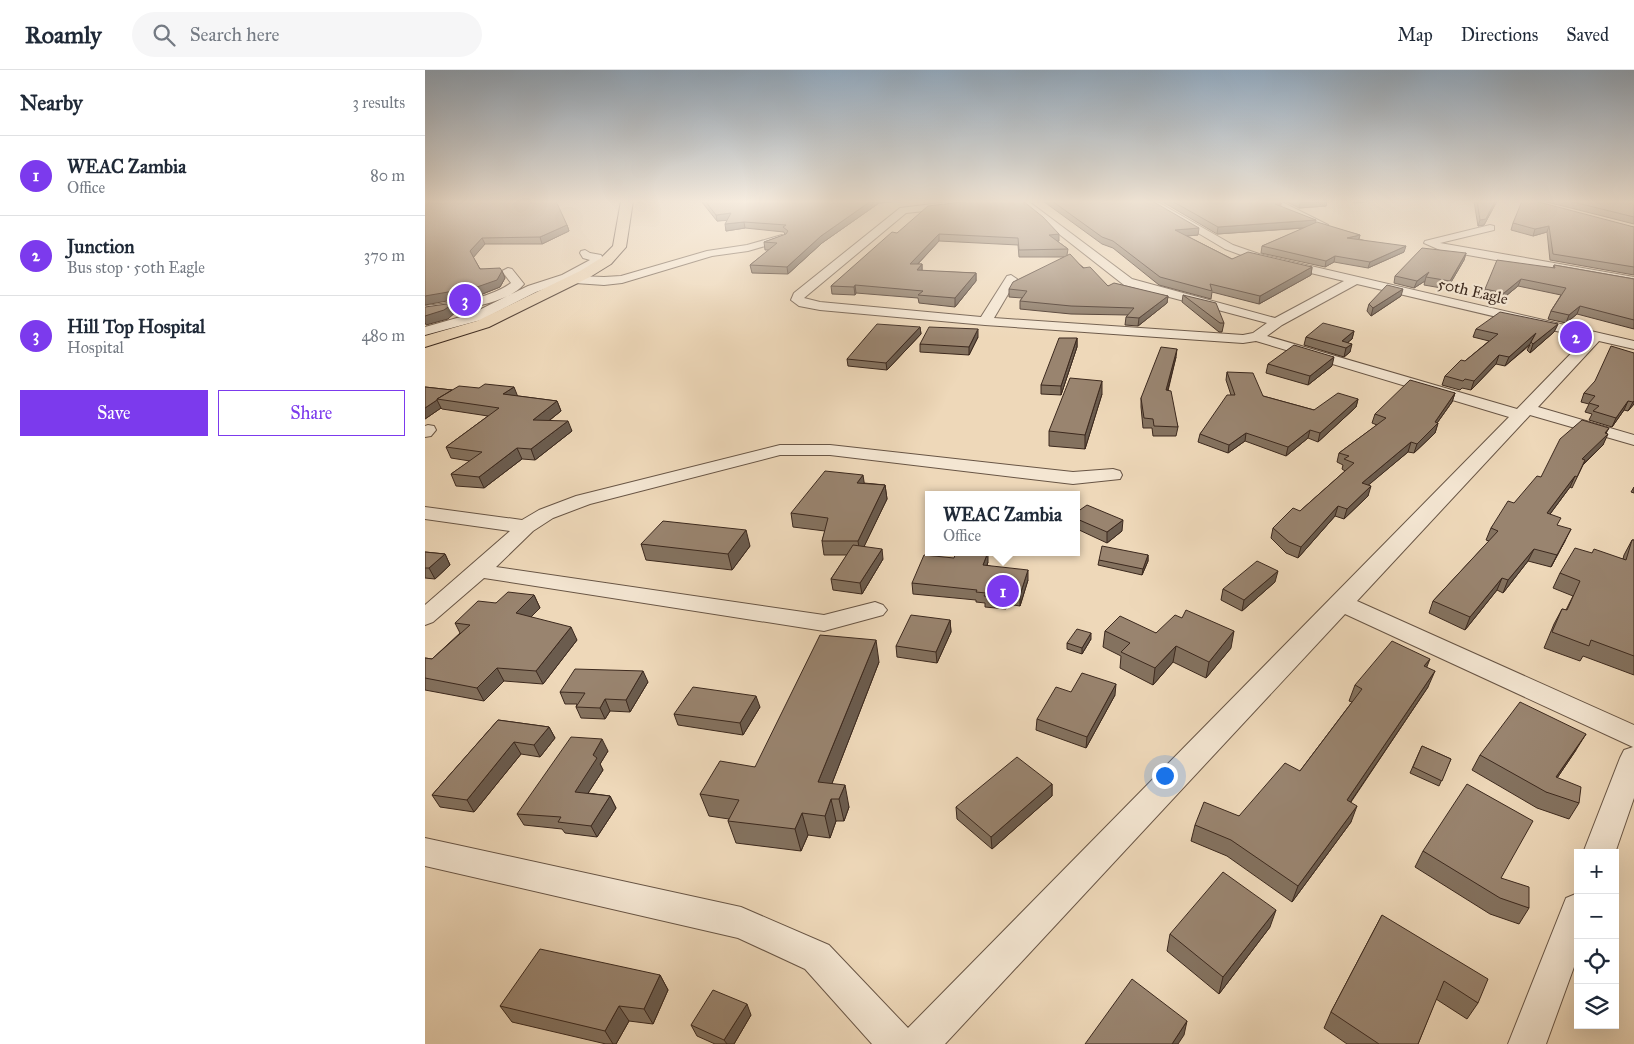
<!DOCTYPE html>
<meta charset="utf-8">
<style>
:root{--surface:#fff;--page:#f6f6f7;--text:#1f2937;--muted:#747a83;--line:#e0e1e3;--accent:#7c3aed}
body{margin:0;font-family:"IM FELL Great Primer",serif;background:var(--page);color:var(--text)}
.controls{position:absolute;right:15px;bottom:15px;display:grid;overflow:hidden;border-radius:0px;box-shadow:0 5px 20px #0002}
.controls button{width:45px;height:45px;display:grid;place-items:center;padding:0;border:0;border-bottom:1px solid var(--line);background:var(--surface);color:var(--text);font:25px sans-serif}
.you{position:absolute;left:739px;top:705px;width:18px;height:18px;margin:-12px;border:4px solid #fff;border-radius:50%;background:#1a73e8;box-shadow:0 0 0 8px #1a73e833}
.badge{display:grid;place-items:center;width:32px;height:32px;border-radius:50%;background:var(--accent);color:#fff;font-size:16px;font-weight:700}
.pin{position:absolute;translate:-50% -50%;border:2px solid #fff;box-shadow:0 1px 5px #0006}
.popup{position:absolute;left:500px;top:421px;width:155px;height:65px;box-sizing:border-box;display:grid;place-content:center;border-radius:0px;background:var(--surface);filter:drop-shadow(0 1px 4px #0005);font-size:16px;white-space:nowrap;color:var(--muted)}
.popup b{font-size:19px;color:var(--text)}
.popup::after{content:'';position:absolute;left:50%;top:100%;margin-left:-10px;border:10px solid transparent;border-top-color:var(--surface)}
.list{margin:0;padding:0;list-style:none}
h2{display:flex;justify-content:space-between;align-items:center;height:65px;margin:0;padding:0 20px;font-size:21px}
h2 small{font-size:16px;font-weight:400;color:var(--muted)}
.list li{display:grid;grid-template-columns:32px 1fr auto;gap:15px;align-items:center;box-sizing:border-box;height:80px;padding:0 20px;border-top:1px solid var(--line)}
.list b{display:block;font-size:19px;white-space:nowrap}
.list p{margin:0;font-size:16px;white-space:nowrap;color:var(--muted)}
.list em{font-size:16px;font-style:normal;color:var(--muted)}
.actions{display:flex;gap:10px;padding:15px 20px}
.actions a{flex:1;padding:11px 0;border:1px solid var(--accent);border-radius:0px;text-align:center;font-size:18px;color:var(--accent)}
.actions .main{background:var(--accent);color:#fff}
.icon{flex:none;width:28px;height:28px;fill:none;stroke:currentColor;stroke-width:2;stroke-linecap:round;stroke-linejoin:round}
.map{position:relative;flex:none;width:1209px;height:974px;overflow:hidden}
header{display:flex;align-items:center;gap:30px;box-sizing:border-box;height:70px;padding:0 25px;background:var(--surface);border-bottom:1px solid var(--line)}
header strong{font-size:24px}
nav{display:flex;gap:28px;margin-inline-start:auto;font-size:18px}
.search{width:350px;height:45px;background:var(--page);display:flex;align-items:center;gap:12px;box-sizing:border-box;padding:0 18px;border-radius:28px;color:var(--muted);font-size:19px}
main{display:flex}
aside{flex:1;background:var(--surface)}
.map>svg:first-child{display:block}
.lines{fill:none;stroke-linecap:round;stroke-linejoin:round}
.minor-casing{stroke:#685545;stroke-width:2}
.major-casing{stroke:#3c291e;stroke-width:2}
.minor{fill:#f4e6d2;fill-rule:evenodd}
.major{fill:#eed8b9;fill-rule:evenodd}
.wall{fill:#84725f;stroke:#3c291e}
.shaded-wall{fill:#6b5c4e;stroke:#3c291e}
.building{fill:#99846f;stroke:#3c291e}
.labels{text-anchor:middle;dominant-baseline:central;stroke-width:4.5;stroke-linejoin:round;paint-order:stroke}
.far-street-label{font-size:16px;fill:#3c291e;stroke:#f4e6d2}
</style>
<header>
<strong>Roamly</strong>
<div class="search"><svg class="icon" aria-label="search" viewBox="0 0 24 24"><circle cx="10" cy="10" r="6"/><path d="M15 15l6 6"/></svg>Search here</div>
<nav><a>Map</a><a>Directions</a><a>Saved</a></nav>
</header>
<main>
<aside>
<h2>Nearby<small>3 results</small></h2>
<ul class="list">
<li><span class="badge">1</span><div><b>WEAC Zambia</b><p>Office</p></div><em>80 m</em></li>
<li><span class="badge">2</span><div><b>Junction</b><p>Bus stop · 50th Eagle</p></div><em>370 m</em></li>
<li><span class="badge">3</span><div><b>Hill Top Hospital</b><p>Hospital</p></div><em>480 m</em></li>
</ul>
<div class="actions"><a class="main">Save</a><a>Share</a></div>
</aside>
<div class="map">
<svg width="1209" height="974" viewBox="0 0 1209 974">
<rect width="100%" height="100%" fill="#eed8b9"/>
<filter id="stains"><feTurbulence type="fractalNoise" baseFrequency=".004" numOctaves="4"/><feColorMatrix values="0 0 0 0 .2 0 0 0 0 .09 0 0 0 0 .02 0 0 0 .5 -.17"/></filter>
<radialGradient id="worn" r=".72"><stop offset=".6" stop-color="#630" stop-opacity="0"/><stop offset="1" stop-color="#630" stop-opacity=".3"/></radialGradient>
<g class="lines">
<g class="minor-casing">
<path id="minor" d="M532,131H567L563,134L481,143L379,228L395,232L556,247L582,206L586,205L592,209L569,248L818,265L828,263L842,253L699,215L592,131H603L707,209L850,248L919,211L827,189L800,179L719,131H731L808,175L834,184L1209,271V279L1174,271L1113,337L1209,365V375L1105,345L932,531L1209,655V728L1190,783H1158L1195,688L1199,680L1208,677L920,544L520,974H447L380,899L313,868L0,796V768L316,837L404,875L483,958L1084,347L831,271L818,273L560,255L395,240L374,236L366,230L369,223L475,138ZM932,214L1161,268L1092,339L842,266L857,255Z
M842,131H855L903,155L902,157H894Z
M1065,155L1069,156V160L1015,173L1209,207V215L1015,180L999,173L1000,171Z
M357,165L362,168L361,170L323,181L287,186L197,213L179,215L150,213L145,210L111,222L56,250L0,265V257L46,244L103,216L137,205L165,190L158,188L155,183L156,181L160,180L165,183L176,185L179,190L152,206L179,207L196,206L282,181L322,175Z
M83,198L87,199L99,214C81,236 27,240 0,244V236C29,232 62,230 86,213L77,201Z
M3,355L9,356L11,360L6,366L0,367V356Z
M355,375H405L648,402L688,399L695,401L697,405L695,409L648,414L405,385H355L165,434L128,448L108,461L71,497L399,545L450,532L458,535L462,540L458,545L399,561L59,508L8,552L0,555V535L85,461L0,449V437L97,450L114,440L151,426Z
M1153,823V886L1121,974H1083L1141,828Z"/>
</g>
<g class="major-casing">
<path id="major" d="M196,131H208L201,177L186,194L165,207L64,257L0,277V266L52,251L155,201L176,188L188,176Z"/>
</g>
<use href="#minor" class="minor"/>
<use href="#major" class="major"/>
</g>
<path class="wall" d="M0,131L142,155L144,161L117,174H60L48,187L55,199L77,201L80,208L75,217L55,225Z
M276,131H476L454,133L397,173L363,204L327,203L325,195L344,180H340L339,172L360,165L359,162L320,158L301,161L302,150L292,151Z
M545,131L634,171H632L643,179L642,185L683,216L743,226L742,233L713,256L700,255L701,247L703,245L646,244L595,239V231L597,228L584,227V219L639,187H594L593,175L514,171L493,194H497V201L551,203V211L530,237L494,233L493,228L431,223L430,225L407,224L406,216L472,163Z
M618,131H727L773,165L762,166L807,189L887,197L886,205L834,234L787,222L786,229L734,215L688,178L677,174Z
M736,131H853L857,137L890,153L935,165L934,169L979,182L943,198L909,192L900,197L836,183L837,176L880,158L792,164Z
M860,131H902L901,136L874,138Z
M1049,131H1072L1059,155L1053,156Z
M1118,131H1209V154Z
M1088,153L1209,157V205L1125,190L1122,162L1108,166L1086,160Z
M1041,183L1039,190L1022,219L999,215L1000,211L989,218L969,213L970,206Z
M1129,195L1209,209V259L1152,244L1141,253L1123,249L1126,241L1136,225L1093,216L1076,230L1058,226L1060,219L1128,198Z
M758,225L799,253L797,262H794L757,232Z
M976,226L946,246L942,241L944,234Z
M1133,254L1129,262L1105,283L1102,280L1105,275L1080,296L1071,294L1046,320L1037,318L1035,320L1017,315L1020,306L1040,291L1064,271L1048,267L1051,259Z
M495,257L496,264L462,300L423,296L422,289Z
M929,261L927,269L923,272L925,282L919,287L879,275L881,267Z
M553,267L544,285L495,282V274Z
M652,268V277L636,325L616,324V315Z
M1209,283V334L1203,341L1199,340L1187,357L1164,350L1167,344L1160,342L1164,334L1156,332L1159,323Z
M751,287L743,321L753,357L751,366H728L727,358H718L716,337V328Z
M843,294L907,296L883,315L841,303Z
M802,302L838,326L889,340L933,329L931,337L893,372L883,368L861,386L820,371L803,383L773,372L775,364L806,325L801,310Z
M0,317L27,320L93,326L132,331L136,341L125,350L147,361L110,390L97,389L59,418L31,416L26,404L45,391L26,388L21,377L63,346L17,339L16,338L0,349Z
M1030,323L1027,332L1012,353H1013L1010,363L989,383L983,382L943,415V426L919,449L910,446L873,488L861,483L846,468L848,458L875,441L920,401L917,399L918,395L912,392L914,383L952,355L947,353L950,344Z
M677,324L660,379L624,376V361Z
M1181,363L1178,375L1158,395L1147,418L1145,417L1125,444L1132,455L1140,471L1126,497L1103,491L1078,523L1072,520L1040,560L1004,543L1008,531L1064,471L1061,470L1066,458L1089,433L1116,407Z
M439,413L460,415L462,429L439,476L458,489L437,524L408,520L406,509L422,485H399L397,471L400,461L368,457L366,443Z
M1209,417V423L1206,422Z
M652,442L697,461L682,473L652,459Z
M1207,470H1209V605L1158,586L1155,591L1119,578L1129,554L1137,539L1141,540L1148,526L1128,518L1135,503L1167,483L1198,489L1199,485Z
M216,474L325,476L307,500L221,490Z
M0,482L20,484L25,495L10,509L0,508Z
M723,485V491L717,505L673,495L674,490Z
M563,492L562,495L603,510L595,536L582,534L581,539L560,537V533L551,532V530L488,524L487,513Z
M850,512L817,541L796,530L798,519Z
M109,525L115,538L106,547L152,570L118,614L79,611L59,631L0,620V588L7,589L35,563L30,553L71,533Z
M525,550L526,562L512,593L472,587L471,576Z
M680,561L731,563L806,578L781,608L748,592L728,615L695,598L696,586L678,577Z
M666,569L657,584L642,579V573Z
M454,592L407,713L424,737L419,751H411L405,768L383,765L376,781L311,773L303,751L304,749L284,746L275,724L330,697Z
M1001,597L1003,617L926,732V752L867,832L802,786L766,771L770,755L814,746L875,701L927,632L924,631L930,615Z
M223,612L205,642L185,641L180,649L156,648L151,637L152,634H140L135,622Z
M646,622L690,625L661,678L611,660L612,649Z
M335,637L318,665L253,655L249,644Z
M73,650L124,657L130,668L115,687L96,684L49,742L15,737L7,725Z
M997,676L1026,689L1014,716L985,703Z
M1151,680L1132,708L1154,733L1144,749L1112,738L1047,700L1055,685Z
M183,681L175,694L178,700L163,723L185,726L191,738L172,767L140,763L137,759L99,755L92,744Z
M627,714V726L567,779L532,749L531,737Z
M998,781L1076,808L1104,838L1094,854L1065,844L990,797Z
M957,845L1053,933L1042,949L1011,929L993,974H922L899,958L906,942Z
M845,857L794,924L742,881L745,864Z
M235,905L243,920L228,954L204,951L191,974H181L87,952L75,936Z
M326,945L309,974H290L272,966L266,955Z"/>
<path class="shaded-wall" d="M446,131H476L454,133L397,173L363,204L362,197L396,166Z
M880,131H902L901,136L874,138L875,132Z
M929,131H950L929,133Z
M1070,131H1072L1059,155L1053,156L1055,150Z
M306,143L308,150L292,151L291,145Z
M891,150L890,157L792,164L793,157Z
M319,152L320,158L301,161L300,154Z
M142,155L144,161L117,174L115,167Z
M1124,156L1122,162L1108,166L1110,159Z
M774,158L773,165L749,167L750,160Z
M514,164V171L486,201L485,194Z
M634,164V171L624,172V165Z
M935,165L933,171L922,168Z
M57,168L60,174L48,188L45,181Z
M981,176L979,182L943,198L945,192Z
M1041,183L1039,190L1022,219L1025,211Z
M910,186L909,192L900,197L901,191Z
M497,194V202L492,200Z
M887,197L886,205L834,234L835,226Z
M77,201L80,208L75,217L55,225L0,235V226Z
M1004,202L1001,207L1000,211L989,218L992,211Z
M551,203V211L530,237V228Z
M1096,209L1093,216L1076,230L1079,223Z
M430,215L431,223L430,225L429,217Z
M978,219L976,226L946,246L948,238Z
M743,226L742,233L713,256L714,248Z
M29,233L32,241L23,249L1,255L0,252V246Z
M1155,236L1152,244L1141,253L1144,245Z
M1133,254L1129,262L1105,283L1108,274Z
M495,257L496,264L462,300L461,293Z
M553,259V267L544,285V277Z
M929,261L927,269L917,277V271Z
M1111,263L1105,274L1080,296L1084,287Z
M652,268V277L636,325V316Z
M927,274L925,282L919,287L921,278Z
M752,279L751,287L740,330L741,320Z
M1074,285L1071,294L1046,320L1049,311Z
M909,287L907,296L883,315L885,306Z
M677,311V324L660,379V365Z
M89,317L93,327L78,324Z
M1030,323L1027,332L1010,356L1013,353L1010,363L989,383L992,374L1010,352Z
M933,329L931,337L893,372L895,363Z
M12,330L16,338L0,349V338Z
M132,331L136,341L112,360L108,350Z
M1203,331L1199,340L1187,357L1191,348Z
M1209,331V334L1203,341L1208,332Z
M143,351L147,361L110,390L106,379Z
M1184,358L1179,367L1183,364L1178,375L1152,400L1157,389Z
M885,360L883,368L861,386L863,377Z
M821,363L820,371L803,383L804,375Z
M986,372L983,382L934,423L937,413Z
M92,378L97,389L59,418L54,407Z
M438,405L440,418L432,413Z
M1150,406L1145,417L1117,455L1122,443Z
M460,415L462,429L435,485L433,471Z
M946,416L943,426L919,449L922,439Z
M913,436L910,446L873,488L876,477Z
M698,450L697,461L682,473V462Z
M1146,459L1140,471L1126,497L1132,485Z
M321,460L325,476L307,500L303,484Z
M457,479L458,489L437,524L435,513Z
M1109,479L1103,491L1078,523L1083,510Z
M563,482V492L559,505L558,495Z
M20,484L25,495L10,509L4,498Z
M723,485V491L717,505L718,499Z
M603,500V510L595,536V525Z
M853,501L850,512L817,541L819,530Z
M1077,508L1072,520L1040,560L1045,547Z
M582,524V534L581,539L580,529Z
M109,525L115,538L97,556L91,543Z
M525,550L526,562L512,593L511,582Z
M146,557L152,570L118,614L111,601Z
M809,561L806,578L781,608L784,592Z
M666,563V569L657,584V578Z
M451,570L454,592L399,734L393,712Z
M751,576L748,592L728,615L730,598Z
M1005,589L999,604V596Z
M72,598L79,611L59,631L52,618Z
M218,601L223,612L205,642L201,630Z
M1010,601L1003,617L916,746L922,730Z
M691,614L690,625L661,678L662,667Z
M331,626L335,637L318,665L315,653Z
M180,629L185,641L180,649L175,638Z
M124,657L130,668L115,687L109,675Z
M1161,664L1151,680L1122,723L1131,707Z
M177,669L183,681L175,694L178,700L156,734L150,722L168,685Z
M89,672L96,684L49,742L42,730Z
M627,714V726L567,779L566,767Z
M420,715L424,737L419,751L414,729Z
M185,726L191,738L172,767L166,756Z
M406,729L411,751L405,768L400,746Z
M932,736L926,752L867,832L873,816Z
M377,743L383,765L376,781L370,759Z
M851,840L845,857L794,924L798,907Z
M235,905L243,920L228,954L219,939Z
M322,934L326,945L309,974H302L299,970Z
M194,936L204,951L191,974H188L180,961Z
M762,951L759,965L753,974H747Z"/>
<path class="building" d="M0,131H131L142,155L115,167L57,168L45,181L55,199L75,198L77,201L72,210L52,217L0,226Z
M280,131H446L396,166L362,197L325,195L352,173L339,172L361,164L363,161L358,157L361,155L319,152L300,154L306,143L291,145Z
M545,131H598L618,147L634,164L624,165L643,179L594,180L593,168L514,164L485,194H497L492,200L551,203L530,228L493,225L498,221L430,215L429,217L406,216L467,162L472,163L503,136Z
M627,131H727L774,158L750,160L807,189L823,182L887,197L835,226L785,214L787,221L735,207L688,171L677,167Z
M747,131H853L857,134H850L891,150L793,157Z
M1052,131H1070L1061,149L1055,150Z
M1097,131H1110L1209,157V197L1128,184L1124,156L1110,159L1088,153Z
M1144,131H1209V147Z
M892,152L935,165L922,168L981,176L945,192L910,186L901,191L837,176Z
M997,178L1041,183L1025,211L1001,207L1004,202L992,211L970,206Z
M645,184L658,198L665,197L683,216L689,213L743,226L714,248L701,247L709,238L646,236L595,231L602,221L584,219L588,212Z
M1072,190L1130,198L1129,195L1209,209V250L1155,236L1144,245L1126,241L1141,218L1096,209L1079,223L1060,219Z
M962,215L978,219L948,238L944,234Z
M758,225L791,233L799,253H795Z
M29,233L19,240L0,246V237Z
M1075,242L1133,254L1108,274L1106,272L1111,263L1084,287L1074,285L1049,311L1040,309L1038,311L1020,306L1036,290L1040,291L1073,264L1051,259Z
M898,253L929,261L917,271L927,274L921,278L881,267Z
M452,254L495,257L461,293L422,289Z
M504,257L553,259L544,277L495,274Z
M634,268H652L636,316L616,315Z
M869,275L909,287L885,306L843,294Z
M1186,276L1209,283V331L1208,332L1203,331L1191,348L1168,341L1174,336L1164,333L1170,326L1159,323L1170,311Z
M736,277L752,279L741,320L746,321L753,357L729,356L728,349L719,348L716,328Z
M802,302L828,303L838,326L889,340L913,323L933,329L895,363L885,360L863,377L821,363L804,375L775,364L802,325H810Z
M645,308L677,311L660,365L624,361Z
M985,310L1030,323L1010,352L1013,353L992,374L986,372L937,413L946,416L922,439L913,436L876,477L864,472L848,458L868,438L875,441L929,393L919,389L924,386L914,383L961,348L950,344Z
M60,314L89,317L78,324L132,331L108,350L143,351L106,379L92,378L54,407L26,404L57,382L21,377L74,338L12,329L34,316L54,318Z
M0,317L27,320L12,329V330L0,338Z
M1157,350L1184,358L1180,363L1183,364L1157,389L1160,390L1152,407L1150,406L1122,443L1136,448L1132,455L1146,459L1132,485L1109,479L1083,510L1077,508L1045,547L1008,531L1073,461L1066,458L1083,431L1089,433L1112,406L1116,407L1135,369Z
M400,401L438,405L432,413L460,415L433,471H397L403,448L366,443Z
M662,435L698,450L682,462L652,449V442Z
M238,451L321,460L303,484L216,474Z
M1207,470H1209V586L1166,570L1164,576L1127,562L1137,539L1142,540L1155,511L1135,503L1150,478L1167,483L1169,479L1201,490Z
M428,475L457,479L435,513L406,509Z
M677,476L723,485L718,499L674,490Z
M0,482L20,484L4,498H0Z
M531,482H563L558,495L603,500L595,525L582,524L580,529L559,526L561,523L551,522L552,520L487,513L499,485L529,488Z
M832,491L853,501L819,530L798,519Z
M83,522L109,525L91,543L146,557L111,601L72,598L52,618L0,608V588L7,589L45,555L30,553L53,531L71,533Z
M761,540L809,561L784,592L751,576L730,598L696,582L705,573L680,561L695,546L731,563L750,545L757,548Z
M486,545L525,550L511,582L471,576Z
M652,559L666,563L657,578L642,573Z
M395,565L451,570L393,712L420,715L414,729H406L400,746L377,743L370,759L303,751L314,730L275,724L295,691L330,697Z
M967,571L1005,589L999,596L1010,601L922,730L932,736L873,816L806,770L770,755L779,732L814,746L860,693L875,701L937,619L930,615Z
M150,599L218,601L201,630L180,629L175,638L151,637L160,623L135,622Z
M657,603L691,614L662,667L612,649L631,617L646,622Z
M268,617L331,626L315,653L249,644Z
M1095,632L1161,664L1131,707L1156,717L1154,733L1121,722L1055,685Z
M73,650L124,657L109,675L89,672L42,730L7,725Z
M146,667L177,669L168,685L172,688L150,722L185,726L166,756L133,752L136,747L92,744Z
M997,676L1026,689L1017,711L988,697Z
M592,687L627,714L566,767L531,737Z
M1042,714L1108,751L1076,808L1104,817V838L1075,828L998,781Z
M798,802L851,840L798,907L745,864Z
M957,845L1063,909L1053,933L1019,911L993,974H954L906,942Z
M115,879L235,905L219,939L194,936L180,961L75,936Z
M707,909L762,951L747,974H660Z
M288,920L322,934L299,970L266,955Z"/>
<linearGradient id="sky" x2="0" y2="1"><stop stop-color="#92aac0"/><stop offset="0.49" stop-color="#f7ede0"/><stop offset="1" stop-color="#f7ede0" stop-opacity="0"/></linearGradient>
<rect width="1209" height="268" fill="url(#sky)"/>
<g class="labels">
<g class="far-street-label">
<text transform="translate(1048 221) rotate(13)">50th Eagle</text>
</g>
</g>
<rect width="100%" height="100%" filter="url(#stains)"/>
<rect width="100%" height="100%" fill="url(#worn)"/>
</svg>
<div class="controls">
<button>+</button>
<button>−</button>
<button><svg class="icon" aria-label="locate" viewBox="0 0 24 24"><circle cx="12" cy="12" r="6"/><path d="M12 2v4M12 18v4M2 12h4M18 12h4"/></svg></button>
<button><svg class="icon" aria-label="layers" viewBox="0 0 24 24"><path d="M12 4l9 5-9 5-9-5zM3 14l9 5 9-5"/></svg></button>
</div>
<div class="you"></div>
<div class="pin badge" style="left:578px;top:521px">1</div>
<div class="popup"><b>WEAC Zambia</b>Office</div>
<div class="pin badge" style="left:1151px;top:267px">2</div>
<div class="pin badge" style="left:40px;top:230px">3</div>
</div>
</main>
